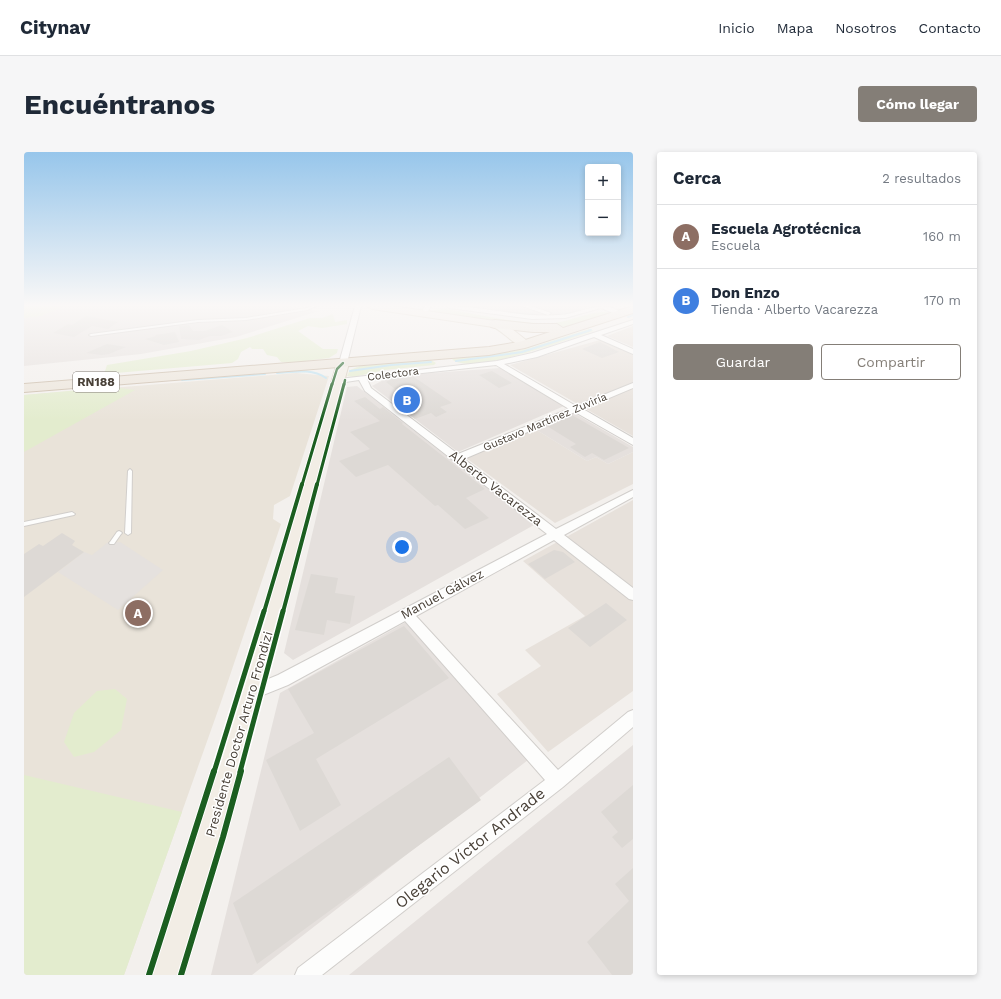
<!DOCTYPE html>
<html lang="es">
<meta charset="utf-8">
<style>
:root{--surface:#fff;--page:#f6f6f7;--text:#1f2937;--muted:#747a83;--line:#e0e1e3;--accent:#847e77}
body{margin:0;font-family:"Work Sans",sans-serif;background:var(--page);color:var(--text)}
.controls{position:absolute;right:12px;top:12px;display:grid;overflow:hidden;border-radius:4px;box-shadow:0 2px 6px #0003}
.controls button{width:36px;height:36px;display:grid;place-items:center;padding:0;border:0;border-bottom:1px solid var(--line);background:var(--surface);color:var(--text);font:20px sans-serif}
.you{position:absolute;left:378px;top:395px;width:14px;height:14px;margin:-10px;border:3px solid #fff;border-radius:50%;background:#1a73e8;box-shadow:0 0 0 6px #1a73e833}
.badge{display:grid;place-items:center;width:26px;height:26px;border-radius:50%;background:var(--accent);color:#fff;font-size:13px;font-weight:700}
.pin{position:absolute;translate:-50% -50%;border:2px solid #fff;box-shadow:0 1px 4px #0006}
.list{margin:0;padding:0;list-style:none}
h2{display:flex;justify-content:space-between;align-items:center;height:52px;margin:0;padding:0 16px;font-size:17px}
h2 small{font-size:13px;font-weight:400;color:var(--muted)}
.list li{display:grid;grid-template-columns:26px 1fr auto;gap:12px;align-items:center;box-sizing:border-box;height:64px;padding:0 16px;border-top:1px solid var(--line)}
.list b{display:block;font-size:15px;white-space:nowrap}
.list p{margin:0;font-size:13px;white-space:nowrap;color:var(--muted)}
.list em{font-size:13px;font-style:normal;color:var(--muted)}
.actions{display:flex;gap:8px;padding:12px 16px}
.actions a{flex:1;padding:9px 0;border:1px solid var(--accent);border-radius:4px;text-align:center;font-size:14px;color:var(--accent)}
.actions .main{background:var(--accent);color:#fff}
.map{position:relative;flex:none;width:609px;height:823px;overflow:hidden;border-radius:4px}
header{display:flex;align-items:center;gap:24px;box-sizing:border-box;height:56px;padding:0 20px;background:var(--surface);border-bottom:1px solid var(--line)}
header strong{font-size:19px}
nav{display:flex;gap:22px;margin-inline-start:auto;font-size:14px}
.intro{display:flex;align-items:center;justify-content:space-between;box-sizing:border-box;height:96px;padding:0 24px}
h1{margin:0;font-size:28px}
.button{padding:10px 18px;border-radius:4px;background:var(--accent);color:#fff;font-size:14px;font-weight:700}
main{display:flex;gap:24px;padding:0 24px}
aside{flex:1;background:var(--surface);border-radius:4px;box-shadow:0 2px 6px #0003}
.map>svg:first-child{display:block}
.residential{fill:#e7e1db}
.industrial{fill:#e5e0dd}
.education{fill:#e9e3d9}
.green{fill:#e3ecce}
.parking{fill:#e5e1de}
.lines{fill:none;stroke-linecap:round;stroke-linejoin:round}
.stream{stroke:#bee1f0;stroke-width:2}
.building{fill:#ddd9d5}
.lane-casing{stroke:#d1cecb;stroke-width:2}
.street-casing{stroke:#d1cecb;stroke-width:2}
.primary-casing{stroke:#d5cbbb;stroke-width:2}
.highway-casing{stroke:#cabba9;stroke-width:2}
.lane{fill:#fdfdfc;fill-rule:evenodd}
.street{fill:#fdfdfc;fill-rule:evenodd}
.primary{fill:#f2ede5;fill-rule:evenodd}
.highway{fill:#ece5db;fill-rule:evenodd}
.cycleway-far4-casing{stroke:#fff;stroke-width:4}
.cycleway-far3-casing{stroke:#fff;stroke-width:5}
.cycleway-far2-casing{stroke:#fff;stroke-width:6}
.cycleway-far1-casing{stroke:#fff;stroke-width:8}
.cycleway-casing{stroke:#fff;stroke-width:8}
.cycleway-far4{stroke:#1b5e20;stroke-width:2.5}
.cycleway-far3{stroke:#1b5e20;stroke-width:3}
.cycleway-far2{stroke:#1b5e20;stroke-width:4}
.cycleway-far1{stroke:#1b5e20;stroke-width:5}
.cycleway{stroke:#1b5e20;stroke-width:6}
.labels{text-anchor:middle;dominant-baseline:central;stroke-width:3;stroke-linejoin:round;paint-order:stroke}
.far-street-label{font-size:11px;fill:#494138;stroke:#fff}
.shield{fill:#fff;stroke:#807a74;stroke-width:1}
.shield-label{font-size:12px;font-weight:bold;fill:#494138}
.street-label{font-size:13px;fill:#494138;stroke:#fff}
.near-street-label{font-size:16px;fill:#494138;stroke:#fff}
</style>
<header>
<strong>Citynav</strong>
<nav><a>Inicio</a><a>Mapa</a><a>Nosotros</a><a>Contacto</a></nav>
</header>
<div class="intro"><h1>Encuéntranos</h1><a class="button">Cómo llegar</a></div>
<main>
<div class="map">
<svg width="609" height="823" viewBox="0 0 609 823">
<rect width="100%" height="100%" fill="#f3f0ed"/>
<path class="residential" d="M609,174V195L583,184Z
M576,188L609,203V284L486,213Z
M511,277L563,309L572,305L584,312L609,300V332L531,371L442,306Z
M609,348V539L524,600L473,542L517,514L501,498L561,464L499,409Z"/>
<path class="industrial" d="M0,154H265L295,159L212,185L117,202L0,214Z
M440,154H567L537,164L507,163Z
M476,216L540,254L434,300L348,234L367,224Z
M333,234L510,373L269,508L260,501L323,235Z
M550,261L609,295V300L584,312L572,305L563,309L511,277Z
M382,470L504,608L228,823H187L256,541Z
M609,593V823H325Z"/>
<path class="education" d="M272,221L305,224L266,344L250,353L249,367L257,372L197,550L100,823H0V243Z"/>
<path class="green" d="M0,154L39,155L17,164L0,166Z
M422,157C453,162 498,173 529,171C544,170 574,156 586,161C543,184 493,173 448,166C436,164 420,165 409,159L410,158Z
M309,162L311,170L323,168V172L298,176L284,174L274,179L299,197H314L313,201L305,206L266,211L257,210L253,205L243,203L239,197H228L226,195L217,200L214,207L208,211L80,222L83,213L167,199L223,186L286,166H298Z
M565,177L570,179C547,186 445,225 428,207L502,197Z
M400,208H407L412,211L410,213L360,218L330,225L323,224L326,218L336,214Z
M89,235L111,238L0,300V243Z
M91,537L103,547L97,578L70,600L50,605L40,590L50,561L73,539Z
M0,623L158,660L100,823H0Z"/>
<path class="parking" d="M96,390L139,418L94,458L34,420L60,400L68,403L83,391Z"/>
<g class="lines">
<path class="stream" d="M604,165L609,163
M432,209L498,200L567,178
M326,219L367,213L407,210
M253,221C270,220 287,216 302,226
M158,228L241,222"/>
</g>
<path class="building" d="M62,164L94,170L84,177L68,174L50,185L29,181L44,172L48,173Z
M165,173L169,179H181L198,173L209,180L197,184H186L175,188L157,187L155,174Z
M151,180L155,190L140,193L121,187L132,184L131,183Z
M576,190L595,200L578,206L558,197Z
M83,192L102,195L85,202L78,203L62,201Z
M468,219L488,231L475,236L455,223Z
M390,225L428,251L416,255L423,260L412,265L407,261L391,267L372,253L385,248L362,230L368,227Z
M341,245L356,257L359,255L379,271L378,272L461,337L442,346L465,366L441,377L414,353L411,354L364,313L332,325L315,309L346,297L326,280L356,269L330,249Z
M548,263L605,296L580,308L568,301L561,305L546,295L552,292L523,274Z
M38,381L51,389L48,393L60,400L0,445V402L15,392L19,394Z
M530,398L539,400L551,410L521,427L504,412Z
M287,422L314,426L311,441L331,444L326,472L303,468L300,483L271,478Z
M582,451L603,468L566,495L544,476Z
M380,474L425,526L292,607L317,653L276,679L242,608L290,581L264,537Z
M425,605L457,648L233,812L209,751Z
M609,633V687L598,696L588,685L594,680L577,660Z
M609,716V823H588L563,790L605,749L591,732Z"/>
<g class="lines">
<g class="lane-casing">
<path id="lane" d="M288,154H292L283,158L222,168L174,170L67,184L65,183L67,182L174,168L222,166L282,156Z
M106,317L108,319L107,381L104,383L101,381L104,319Z
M48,360L51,362L50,363L0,374V370Z
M95,379L97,380L98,381L97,382L90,392H86L85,391L86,390L93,380Z"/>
</g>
<g class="street-casing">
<path id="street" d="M331,154H337L323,211L319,213L315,211Z
M401,154H407L402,163L400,164L397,162Z
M422,154C460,154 497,166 535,163C557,162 579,145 599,162L596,164L577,156L541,166L508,167L425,156Z
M498,154H507L527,161L524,163Z
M609,168V172L577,183L609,197V202L570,185L513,205L480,212L552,254L609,231V236L559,257L609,286V293L551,260L440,307L532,377L609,338V345L540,383L609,436V448L605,447L530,388L392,464L534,618L604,560L609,558V575L539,635L298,823H271L274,816L521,628L381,469L264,533L227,548L222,546L220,541L222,536L254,523L523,382L341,239L335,228L315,231L311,229L315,227L473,209L508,201ZM472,213L545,257L434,302L347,236L343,227Z"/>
</g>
<g class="primary-casing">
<path id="primary" d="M343,154H368L471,169L483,173L507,192L505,194C493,198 480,179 469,175L348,157Z
M319,207L323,208L325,211L239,541L160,823H126L215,541L313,211L315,208Z"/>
</g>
<g class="highway-casing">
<path id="highway" d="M609,154V161L501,196L465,203L0,240V232L465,195L495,190L526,180H509L471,176L467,175L465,172L467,169L471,168L509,172H533L539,176Z"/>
</g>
<use href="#lane" class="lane"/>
<use href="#street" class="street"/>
<use href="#primary" class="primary"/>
<use href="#highway" class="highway"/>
<g class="cycleway-far4-casing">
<path id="cycleway-far4" d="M308,233L313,217L319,211
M320,233L321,228"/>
</g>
<g class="cycleway-far3-casing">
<path id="cycleway-far3" d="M278,333L308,232
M293,333L320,232"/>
</g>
<g class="cycleway-far2-casing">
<path id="cycleway-far2" d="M240,460L278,332
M259,460L293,332"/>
</g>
<g class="cycleway-far1-casing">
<path id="cycleway-far1" d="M190,620L240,459
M216,620L259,459"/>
</g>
<g class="cycleway-casing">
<path id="cycleway" d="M125,823L190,619
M157,823L199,685L217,619"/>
</g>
<use href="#cycleway-far4" class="cycleway-far4"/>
<use href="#cycleway-far3" class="cycleway-far3"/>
<use href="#cycleway-far2" class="cycleway-far2"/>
<use href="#cycleway-far1" class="cycleway-far1"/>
<use href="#cycleway" class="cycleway"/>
</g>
<linearGradient id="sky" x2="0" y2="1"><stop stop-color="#97c6eb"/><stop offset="0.57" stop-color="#faf8f7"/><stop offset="1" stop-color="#faf8f7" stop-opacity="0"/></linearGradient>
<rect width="609" height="269" fill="url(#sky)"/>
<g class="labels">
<g class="far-street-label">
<text transform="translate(369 222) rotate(-7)">Colectora</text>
<text transform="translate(521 270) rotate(-23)">Gustavo Martínez Zuviría</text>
</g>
<rect class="shield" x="49" y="220" width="46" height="20" rx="3"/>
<g class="shield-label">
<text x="72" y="230">RN188</text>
</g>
<g class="street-label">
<text transform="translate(472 336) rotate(38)">Alberto Vacarezza</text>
<text transform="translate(418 442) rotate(-28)">Manuel Gálvez</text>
<text transform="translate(215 582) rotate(-74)">Presidente Doctor Arturo Frondizi</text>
</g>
<g class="near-street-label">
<text transform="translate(446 696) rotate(-38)">Olegario Víctor Andrade</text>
</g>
</g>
</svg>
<div class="controls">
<button>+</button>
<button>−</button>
</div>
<div class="you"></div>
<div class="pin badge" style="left:114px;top:461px;background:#8d6e63">A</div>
<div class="pin badge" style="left:383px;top:248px;background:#3f7fe0">B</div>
</div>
<aside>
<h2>Cerca<small>2 resultados</small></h2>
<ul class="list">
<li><span class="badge" style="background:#8d6e63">A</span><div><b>Escuela Agrotécnica</b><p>Escuela</p></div><em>160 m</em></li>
<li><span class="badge" style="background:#3f7fe0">B</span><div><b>Don Enzo</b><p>Tienda · Alberto Vacarezza</p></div><em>170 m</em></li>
</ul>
<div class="actions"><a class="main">Guardar</a><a>Compartir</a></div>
</aside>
</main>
